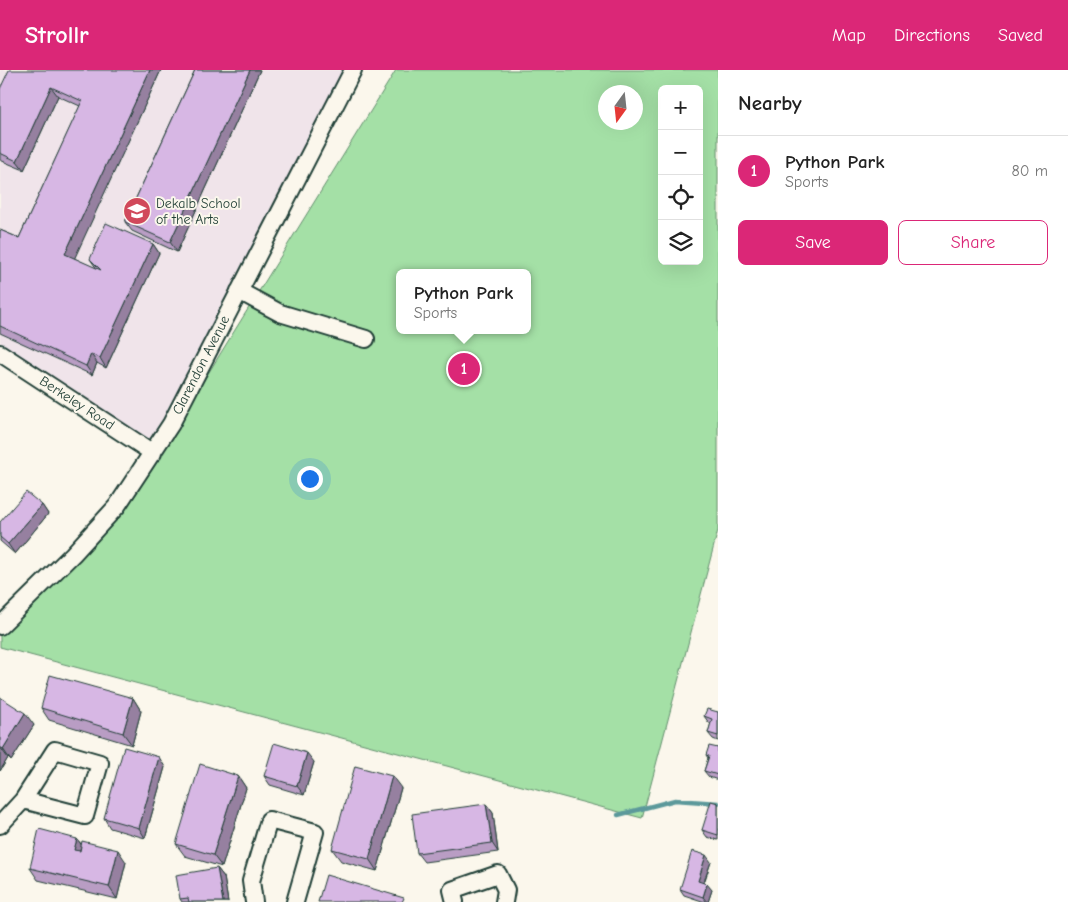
<!DOCTYPE html>
<meta charset="utf-8">
<style>
:root{--surface:#fff;--page:#f2f2f2;--text:#222;--muted:#767676;--line:#e0e0e0;--accent:#db2777}
body{margin:0;font-family:"Comic Neue",sans-serif;background:var(--page);color:var(--text)}
.controls{position:absolute;right:15px;top:15px;display:grid;overflow:hidden;border-radius:8px;box-shadow:0 5px 20px #0002}
.controls button{width:45px;height:45px;display:grid;place-items:center;padding:0;border:0;border-bottom:1px solid var(--line);background:var(--surface);color:var(--text);font:25px sans-serif}
.compass{position:absolute;left:598px;top:15px;width:45px;height:45px;border-radius:50%;background:var(--surface);box-shadow:0 5px 20px #0002;rotate:195deg}
.you{position:absolute;left:309px;top:408px;width:18px;height:18px;margin:-12px;border:4px solid #fff;border-radius:50%;background:#1a73e8;box-shadow:0 0 0 8px #1a73e833}
.badge{display:grid;place-items:center;width:32px;height:32px;border-radius:50%;background:var(--accent);color:#fff;font-size:16px;font-weight:700}
.pin{position:absolute;translate:-50% -50%;border:2px solid #fff;box-shadow:0 1px 5px #0006}
.popup{position:absolute;left:396px;top:199px;width:135px;height:65px;box-sizing:border-box;display:grid;place-content:center;border-radius:8px;background:var(--surface);filter:drop-shadow(0 1px 4px #0005);font-size:16px;white-space:nowrap;color:var(--muted)}
.popup b{font-size:19px;color:var(--text)}
.popup::after{content:'';position:absolute;left:50%;top:100%;margin-left:-10px;border:10px solid transparent;border-top-color:var(--surface)}
.list{margin:0;padding:0;list-style:none}
h2{display:flex;justify-content:space-between;align-items:center;height:65px;margin:0;padding:0 20px;font-size:21px}
h2 small{font-size:16px;font-weight:400;color:var(--muted)}
.list li{display:grid;grid-template-columns:32px 1fr auto;gap:15px;align-items:center;box-sizing:border-box;height:70px;padding:0 20px;border-top:1px solid var(--line)}
.list b{display:block;font-size:19px;white-space:nowrap}
.list p{margin:0;font-size:16px;white-space:nowrap;color:var(--muted)}
.list em{font-size:16px;font-style:normal;color:var(--muted)}
.actions{display:flex;gap:10px;padding:15px 20px}
.actions a{flex:1;padding:11px 0;border:1px solid var(--accent);border-radius:8px;text-align:center;font-size:18px;color:var(--accent)}
.actions .main{background:var(--accent);color:#fff}
.icon{flex:none;width:28px;height:28px;fill:none;stroke:currentColor;stroke-width:2;stroke-linecap:round;stroke-linejoin:round}
.map{position:relative;flex:none;width:718px;height:832px;overflow:hidden}
header{display:flex;align-items:center;gap:30px;box-sizing:border-box;height:70px;padding:0 25px;background:var(--accent);color:#fff}
header strong{font-size:24px}
nav{display:flex;gap:28px;margin-inline-start:auto;font-size:18px}
main{display:flex}
aside{flex:1;background:var(--surface)}
.map>svg:first-child{display:block}
.built{fill:#f0e4ea}
.green{fill:#a4e0a6;stroke:#628e6d;fill-rule:evenodd}
.lines{fill:none;stroke-linecap:round;stroke-linejoin:round}
.stream{stroke:#5c999b;stroke-width:4.5}
.minor-casing{stroke:#1f3d34;stroke-width:20}
.minor{stroke:#fbf7ec;stroke-width:16}
.wall{fill:#b99dc4;stroke:#1f3d34}
.shaded-wall{fill:#9680a0;stroke:#1f3d34}
.building{fill:#d7b7e4;stroke:#1f3d34}
.labels{text-anchor:middle;dominant-baseline:central;stroke-width:4;stroke-linejoin:round;paint-order:stroke}
.poi-label{font-size:14px;fill:#1f3d34;stroke:#fbf7ec;text-anchor:start}
.street-label{font-size:14px;fill:#1f3d34;stroke:#fbf7ec}
</style>
<header>
<strong>Strollr</strong>
<nav><a>Map</a><a>Directions</a><a>Saved</a></nav>
</header>
<main>
<div class="map">
<svg width="718" height="832" viewBox="0 0 718 832">
<rect width="100%" height="100%" fill="#fbf7ec"/>
<filter id="ink" filterUnits="userSpaceOnUse"><feTurbulence type="fractalNoise" baseFrequency=".02" numOctaves="2"/><feDisplacementMap in="SourceGraphic" scale="10" xChannelSelector="R" yChannelSelector="G"/><feConvolveMatrix kernelMatrix="1 2 1 2 8 2 1 2 1" color-interpolation-filters="sRGB"/></filter>
<g filter="url(#ink)">
<path class="built" d="M0,0H344L154,385L0,282Z"/>
<path class="green" d="M396,0H718V460L642,748L0,577V564L98,470L144,407ZM662,19H699V191H662ZM606,22H636V52H606ZM400,203H528V260H400Z"/>
<g class="lines">
<path class="stream" d="M618,745L675,730L718,733"/>
<g class="minor-casing">
<path id="minor" d="M239,221L280,243L366,269
M0,283L153,383
M0,556L73,484L117,436L171,354L353,0
M0,755L23,730L55,680L100,693L85,746L23,730
M254,832L251,811L269,750L315,762L295,832
M455,832L452,820L498,804L506,820L504,832"/>
</g>
<use href="#minor" class="minor"/>
</g>
<path class="wall" d="M161,0L74,188L97,199L90,189L153,174L159,183L106,298L97,293L92,305L0,263V160L19,168L80,36L58,26L24,100L0,90V19Z
M195,0H260L177,182L132,161L125,152Z
M42,435L48,444L15,484L0,471V452Z
M0,627L34,655L11,691L8,688L0,701Z
M133,628L141,641L132,675L49,650L41,638Z
M718,642V671L713,669L708,663L711,653H709L704,646Z
M718,678V710L709,707L704,701L708,688L706,685Z
M314,692L304,725L270,715L264,706Z
M165,697L145,768L110,758L104,748Z
M238,706L246,718L222,797L185,786L176,774Z
M401,718L377,801L341,791L332,779Z
M718,733V770L707,767L702,760Z
M486,734L493,743L498,782L424,792L417,783Z
M77,769L82,775L126,792L117,829L38,810L30,798Z
M711,792L704,813L712,820L708,832H705L684,825L680,819Z
M217,798L224,807L228,832H182L180,829Z"/>
<path class="shaded-wall" d="M150,0H161L72,194L65,184Z
M250,0H260L177,182L170,172Z
M51,17L58,26L24,100L17,91Z
M153,174L159,183L106,298L100,288Z
M91,284L97,293L92,305L86,296Z
M42,435L48,444L15,484L8,474Z
M133,628L141,641L132,675L123,663Z
M25,643L34,655L11,691L3,679Z
M0,677L8,688L0,701Z
M307,683L314,692L304,725L297,716Z
M159,687L165,697L145,768L139,758Z
M238,706L246,718L222,797L213,785Z
M392,706L401,718L377,801L369,789Z
M486,734L493,743L498,782L492,773Z
M77,769L86,781L83,792L74,780Z
M118,780L126,792L117,829L109,817Z
M706,785L711,792L702,817L698,811Z
M217,798L224,807L228,832H223Z
M707,814L712,820L708,832H707L703,827Z"/>
<path class="building" d="M9,0H150L65,184L101,200L90,189L106,153L153,174L100,288L91,284L86,296L0,256V160L19,168L82,31L51,17L17,91L0,83V19Z
M195,0H250L170,172L125,152Z
M26,422L42,435L8,474L0,467V452Z
M50,605L133,628L123,663L41,638Z
M0,627L25,643L3,679L0,677Z
M707,639L718,642V666L708,663L712,649L704,646Z
M274,673L307,683L297,716L264,706Z
M709,676L718,678V705L704,701L709,686L706,685Z
M124,677L159,687L139,758L104,748Z
M200,694L238,706L213,785L176,774Z
M355,696L392,706L369,789L332,779Z
M711,731L718,733V765L702,760Z
M486,734L492,773L417,783L412,744Z
M39,759L77,769L74,780L80,781L82,771L118,780L109,817L30,798Z
M692,781L706,785L698,811L707,814L703,827L680,819Z
M217,798L223,832H189L188,828L180,829L176,805Z
M326,805L404,828L402,832H318Z"/>
</g>
<defs>
<g id="school-disc" transform="scale(1.4375)"><circle r="9.5" fill="#d1495b" stroke="#fbf7ec"/><path d="M0-5L7-2L0 1L-7-2ZM-4 1L0 2.5L4 1V4Q0 6-4 4Z" fill="#fff"/></g>
</defs>
<g fill-rule="evenodd">
<use href="#school-disc" x="137" y="141"/>
</g>
<g class="labels">
<g class="poi-label">
<text x="156" y="133">Dekalb School<tspan x="156" dy="16">of the Arts</tspan></text>
</g>
<g class="street-label">
<text transform="translate(201 295) rotate(-63)">Clarendon Avenue</text>
<text transform="translate(77 333) rotate(33)">Berkeley Road</text>
</g>
</g>
</svg>
<div class="controls">
<button>+</button>
<button>−</button>
<button><svg class="icon" aria-label="locate" viewBox="0 0 24 24"><circle cx="12" cy="12" r="6"/><path d="M12 2v4M12 18v4M2 12h4M18 12h4"/></svg></button>
<button><svg class="icon" aria-label="layers" viewBox="0 0 24 24"><path d="M12 4l9 5-9 5-9-5zM3 14l9 5 9-5"/></svg></button>
</div>
<svg class="compass" viewBox="-18 -18 36 36"><path d="M0-13l5 13h-10z" fill="#e53935"/><path d="M0 13l5-13h-10z" fill="#767676"/></svg>
<div class="you"></div>
<div class="pin badge" style="left:464px;top:299px">1</div>
<div class="popup"><b>Python Park</b>Sports</div>
</div>
<aside>
<h2>Nearby<small></small></h2>
<ul class="list">
<li><span class="badge">1</span><div><b>Python Park</b><p>Sports</p></div><em>80 m</em></li>
</ul>
<div class="actions"><a class="main">Save</a><a>Share</a></div>
</aside>
</main>
